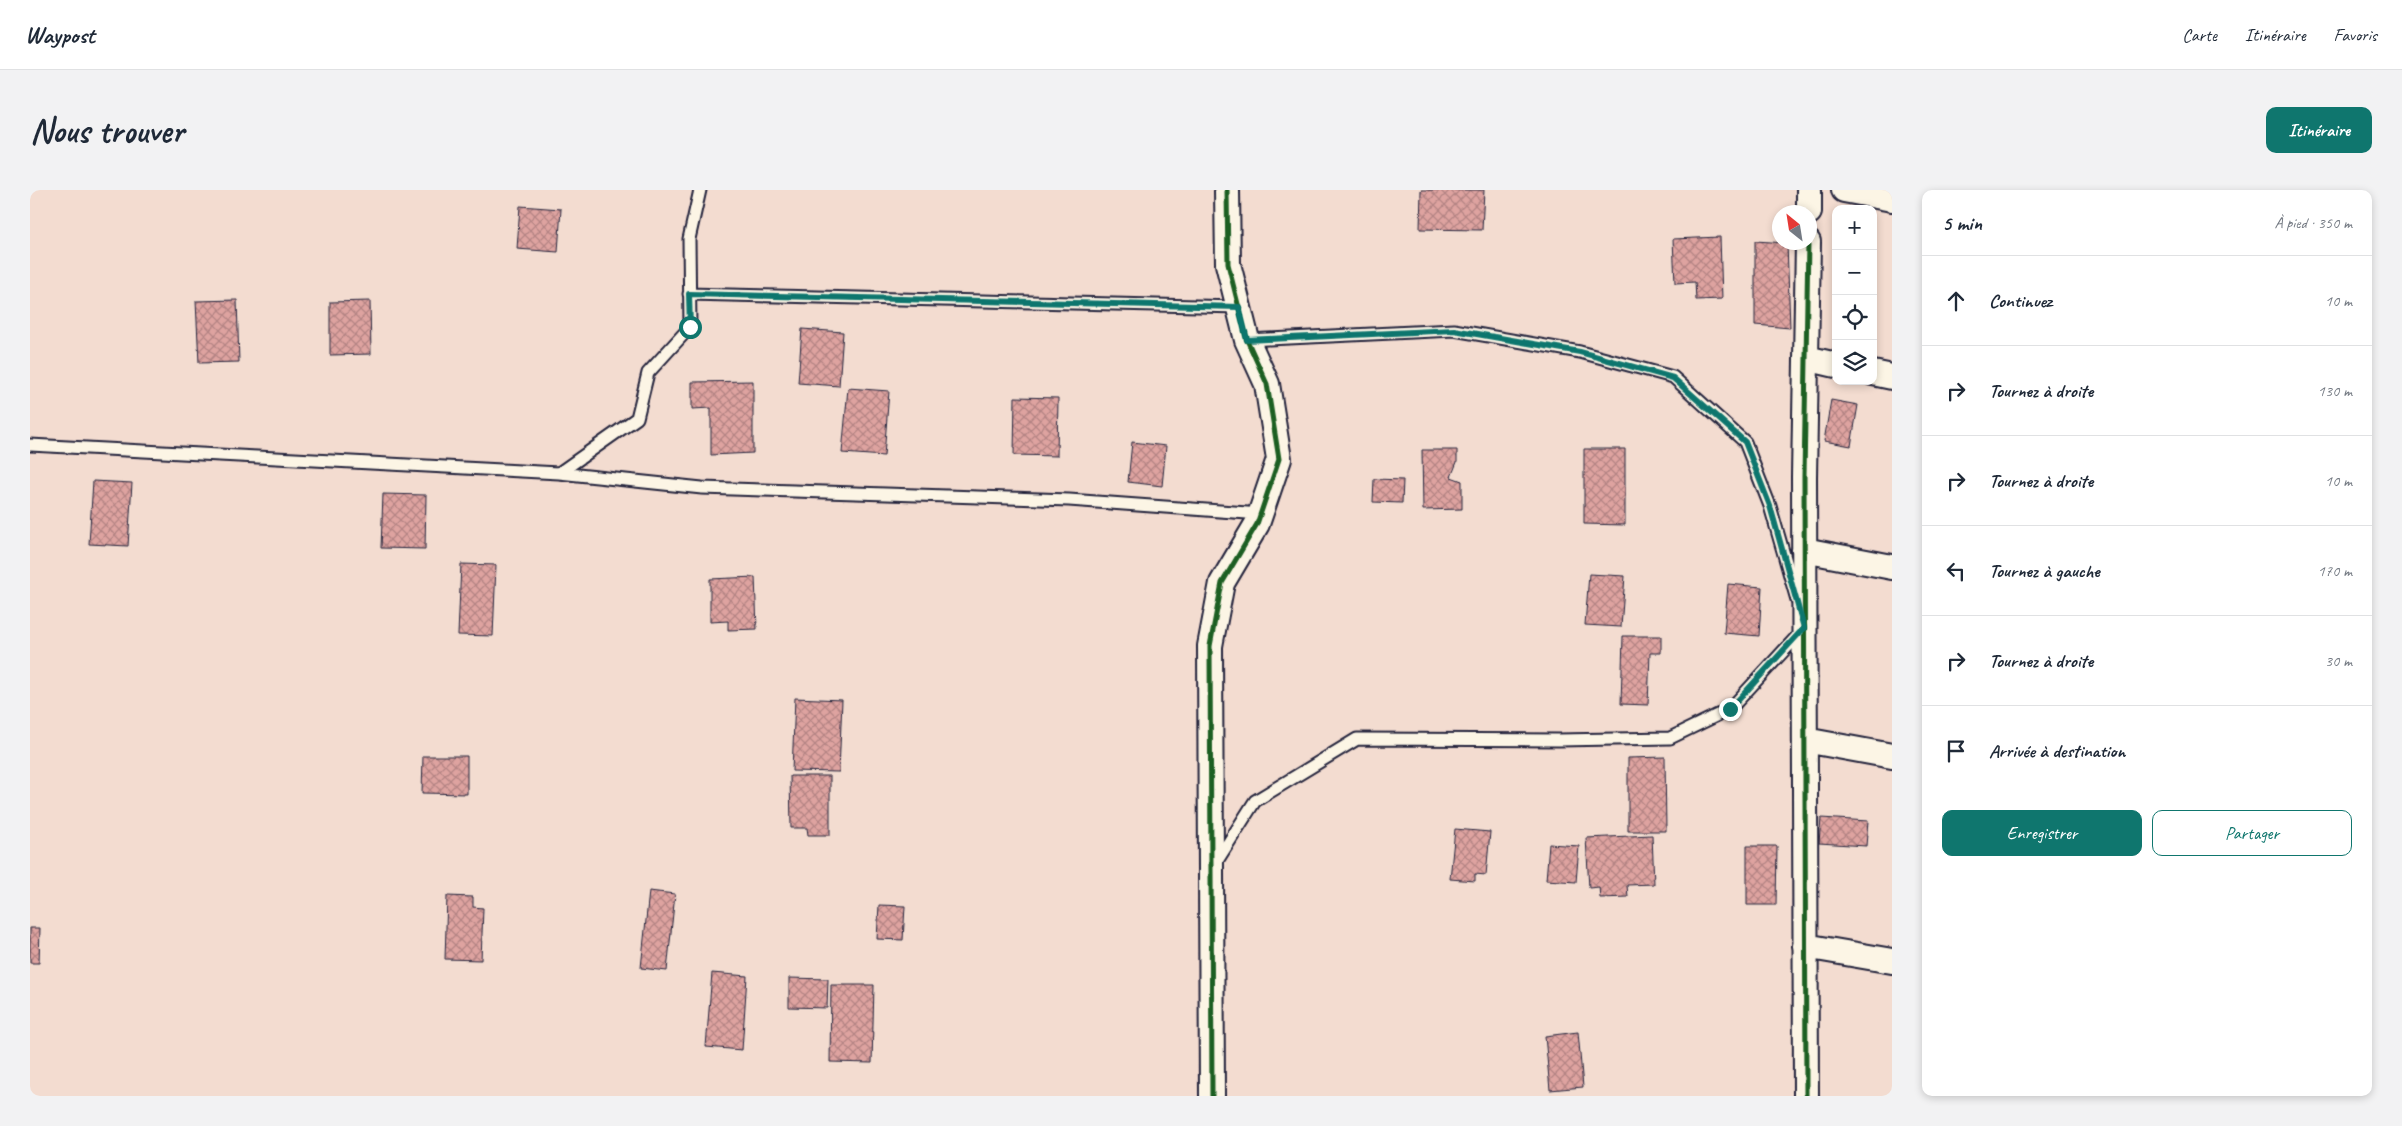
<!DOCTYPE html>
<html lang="fr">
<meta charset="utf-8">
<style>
:root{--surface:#fff;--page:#f2f2f3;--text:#1f2937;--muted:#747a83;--line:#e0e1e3;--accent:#0f766e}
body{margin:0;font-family:Caveat,sans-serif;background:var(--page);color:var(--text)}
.controls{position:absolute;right:15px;top:15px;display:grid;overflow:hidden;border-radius:10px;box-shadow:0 2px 8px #0003}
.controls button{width:45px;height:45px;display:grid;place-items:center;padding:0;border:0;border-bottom:1px solid var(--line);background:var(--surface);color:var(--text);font:25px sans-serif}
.compass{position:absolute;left:1742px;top:15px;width:45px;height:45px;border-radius:50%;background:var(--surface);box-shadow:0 2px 8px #0003;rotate:330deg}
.stop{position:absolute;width:15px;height:15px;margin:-11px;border:4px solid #0f766e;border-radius:50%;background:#fff}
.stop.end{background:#0f766e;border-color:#fff;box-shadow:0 1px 5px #0008}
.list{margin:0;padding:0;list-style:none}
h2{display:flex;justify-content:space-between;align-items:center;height:65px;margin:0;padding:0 20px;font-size:21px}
h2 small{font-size:16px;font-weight:400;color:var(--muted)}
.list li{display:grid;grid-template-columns:32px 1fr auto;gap:15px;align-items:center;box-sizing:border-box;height:90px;padding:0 20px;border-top:1px solid var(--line)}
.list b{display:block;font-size:19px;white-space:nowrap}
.list em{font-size:16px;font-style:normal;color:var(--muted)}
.actions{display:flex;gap:10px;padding:15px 20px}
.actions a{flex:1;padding:11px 0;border:1px solid var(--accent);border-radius:10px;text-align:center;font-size:18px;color:var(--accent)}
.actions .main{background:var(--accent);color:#fff}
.icon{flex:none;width:28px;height:28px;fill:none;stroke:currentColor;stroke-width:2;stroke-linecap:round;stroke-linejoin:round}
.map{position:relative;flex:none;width:1862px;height:906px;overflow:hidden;border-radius:10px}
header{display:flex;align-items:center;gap:30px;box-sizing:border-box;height:70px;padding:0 25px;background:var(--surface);border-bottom:1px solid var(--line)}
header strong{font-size:24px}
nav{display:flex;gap:28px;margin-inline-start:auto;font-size:18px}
.intro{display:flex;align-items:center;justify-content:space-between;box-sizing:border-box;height:120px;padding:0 30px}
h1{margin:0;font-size:35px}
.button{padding:12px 22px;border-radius:10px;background:var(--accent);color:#fff;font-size:18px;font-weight:700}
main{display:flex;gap:30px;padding:0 30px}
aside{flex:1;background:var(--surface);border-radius:10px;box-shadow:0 2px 8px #0003}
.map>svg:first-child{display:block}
.building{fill:url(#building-cross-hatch);stroke:#22223b}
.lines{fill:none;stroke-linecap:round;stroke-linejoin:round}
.lane-casing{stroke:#22223b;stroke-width:15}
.street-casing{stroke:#22223b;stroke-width:28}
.lane{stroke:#fcf5e5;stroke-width:11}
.street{stroke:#fcf5e5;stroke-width:24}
.cycleway-casing{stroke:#fcf5e5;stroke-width:8}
.cycleway{stroke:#1b5e20;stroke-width:5}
.route{stroke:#0f766e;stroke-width:6}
</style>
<header>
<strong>Waypost</strong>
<nav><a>Carte</a><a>Itinéraire</a><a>Favoris</a></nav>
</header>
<div class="intro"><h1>Nous trouver</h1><a class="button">Itinéraire</a></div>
<main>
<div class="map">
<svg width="1862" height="906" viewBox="0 0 1862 906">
<defs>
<pattern id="building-cross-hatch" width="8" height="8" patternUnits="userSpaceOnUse" patternTransform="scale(1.25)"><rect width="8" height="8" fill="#dea3a0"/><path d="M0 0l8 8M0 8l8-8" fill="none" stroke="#b48484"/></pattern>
</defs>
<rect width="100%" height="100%" fill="#f3dcd0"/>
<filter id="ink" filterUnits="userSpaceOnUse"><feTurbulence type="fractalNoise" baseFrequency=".02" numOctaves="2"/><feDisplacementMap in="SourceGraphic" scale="10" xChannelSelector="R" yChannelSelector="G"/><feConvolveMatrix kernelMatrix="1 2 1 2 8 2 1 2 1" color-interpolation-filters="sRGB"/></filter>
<g filter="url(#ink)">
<path class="building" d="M1391,0H1454L1452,40L1390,39Z
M490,16L531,19L528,62L487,59Z
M1690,47L1692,109L1666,110L1665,92L1645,93L1643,49Z
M1725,51L1757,53L1760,138L1725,135Z
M207,110L209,172L169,173L166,111Z
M340,111L341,164L300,165V112Z
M772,139L813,142L809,196L768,193Z
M723,191V263L681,265V218L662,219V192Z
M818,198L859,201L854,266L812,263Z
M985,207L1028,208L1027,266L984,265Z
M1801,210L1828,215L1821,256L1794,251Z
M1102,252L1136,256L1132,296L1098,292Z
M1554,259H1595V335L1554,334Z
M1392,260H1427V272L1421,287L1432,291V319L1393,320Z
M1344,289L1373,290L1372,313L1343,312Z
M63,291L102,293L98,356L59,354Z
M353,304L396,305L395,359L351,358Z
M431,374L466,375L463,446L428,445Z
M1559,384L1595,386L1591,437L1555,435Z
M725,387L727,439L698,440V431L680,432V389Z
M1698,394L1732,397L1729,446L1694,443Z
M1593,446H1631V463H1620L1618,515L1591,514Z
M765,508L812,510L809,582L762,581Z
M393,566H437V604L392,603Z
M1635,567L1636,641H1598V568Z
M760,586H800V645H778L777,638H761Z
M1791,628L1838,631L1836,656L1789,653Z
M1425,639L1460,642L1456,685L1445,684V691L1420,689Z
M1622,645L1624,694L1597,695L1598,707L1570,708L1569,697L1559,698L1556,648Z
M1519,654L1549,656L1546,692L1516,690Z
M1717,656H1747L1746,715H1717Z
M619,701L645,704L637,781L611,778Z
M417,706L443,707V717L453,718L451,770L415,769Z
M849,715L875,716L873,750L847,749Z
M0,738H10L9,773H0Z
M682,783L717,786L712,860L676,857Z
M759,788L798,789L797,818L759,817Z
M801,795H844L842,873L800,872Z
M1548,842L1553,897L1520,900L1515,846Z"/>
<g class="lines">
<g class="lane-casing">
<path id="lane" d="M659,104L1209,117
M1217,150L1424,140L1550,162L1643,187L1715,252L1740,316L1767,410
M0,255L529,283L672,298L1039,310L1231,324
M529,283L607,228L618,183L660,137L659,49L670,0
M1185,674L1225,611L1327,549L1529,550L1640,548L1700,519L1773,440"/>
</g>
<g class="street-casing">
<path id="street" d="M1814,0L1862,9
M1779,22V0
M1776,168L1806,175
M1843,183L1862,187
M1774,360L1862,377
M1775,550L1862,566
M1775,756L1862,771
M1182,906L1180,456L1192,393L1227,334L1249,269L1237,194L1217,150L1198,74L1197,0
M1776,906L1774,287L1778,52"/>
</g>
<use href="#lane" class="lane"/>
<use href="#street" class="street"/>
<g class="cycleway-casing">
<path id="cycleway" d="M1182,906L1180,456L1192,393L1227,334L1249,269L1237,194L1217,150L1198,74L1197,0
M1776,906L1774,287L1778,52"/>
</g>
<use href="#cycleway" class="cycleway"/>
</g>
</g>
<g class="lines" filter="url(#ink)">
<path class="route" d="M660,137L659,104L1209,117L1217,150L1424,140L1550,162L1643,188L1715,252L1740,316L1774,438L1700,519"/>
</g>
</svg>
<div class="controls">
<button>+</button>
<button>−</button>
<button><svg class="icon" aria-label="locate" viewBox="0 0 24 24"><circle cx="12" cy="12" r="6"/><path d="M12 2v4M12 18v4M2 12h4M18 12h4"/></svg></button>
<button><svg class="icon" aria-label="layers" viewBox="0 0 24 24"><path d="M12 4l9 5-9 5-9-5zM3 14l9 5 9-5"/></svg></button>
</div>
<svg class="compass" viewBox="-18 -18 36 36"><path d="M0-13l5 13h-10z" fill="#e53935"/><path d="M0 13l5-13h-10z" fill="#747a83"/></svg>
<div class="stop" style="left:660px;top:137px"></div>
<div class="stop end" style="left:1700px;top:519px"></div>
</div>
<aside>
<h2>5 min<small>À pied · 350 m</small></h2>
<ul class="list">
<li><svg class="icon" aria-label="ahead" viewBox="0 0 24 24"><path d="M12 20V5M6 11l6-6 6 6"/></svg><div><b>Continuez</b></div><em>10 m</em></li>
<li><svg class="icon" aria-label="right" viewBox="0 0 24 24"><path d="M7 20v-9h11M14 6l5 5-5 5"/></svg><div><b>Tournez à droite</b></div><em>130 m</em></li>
<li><svg class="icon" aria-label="right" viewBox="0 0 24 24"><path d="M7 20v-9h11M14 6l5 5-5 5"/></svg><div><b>Tournez à droite</b></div><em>10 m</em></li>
<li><svg class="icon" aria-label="left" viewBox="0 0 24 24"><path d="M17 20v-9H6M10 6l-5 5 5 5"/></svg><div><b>Tournez à gauche</b></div><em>170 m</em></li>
<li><svg class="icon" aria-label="right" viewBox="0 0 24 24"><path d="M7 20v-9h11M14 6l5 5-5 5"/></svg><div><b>Tournez à droite</b></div><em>30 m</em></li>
<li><svg class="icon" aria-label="arrive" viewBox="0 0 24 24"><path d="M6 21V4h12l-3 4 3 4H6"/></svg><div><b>Arrivée à destination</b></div></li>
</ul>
<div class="actions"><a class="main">Enregistrer</a><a>Partager</a></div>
</aside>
</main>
